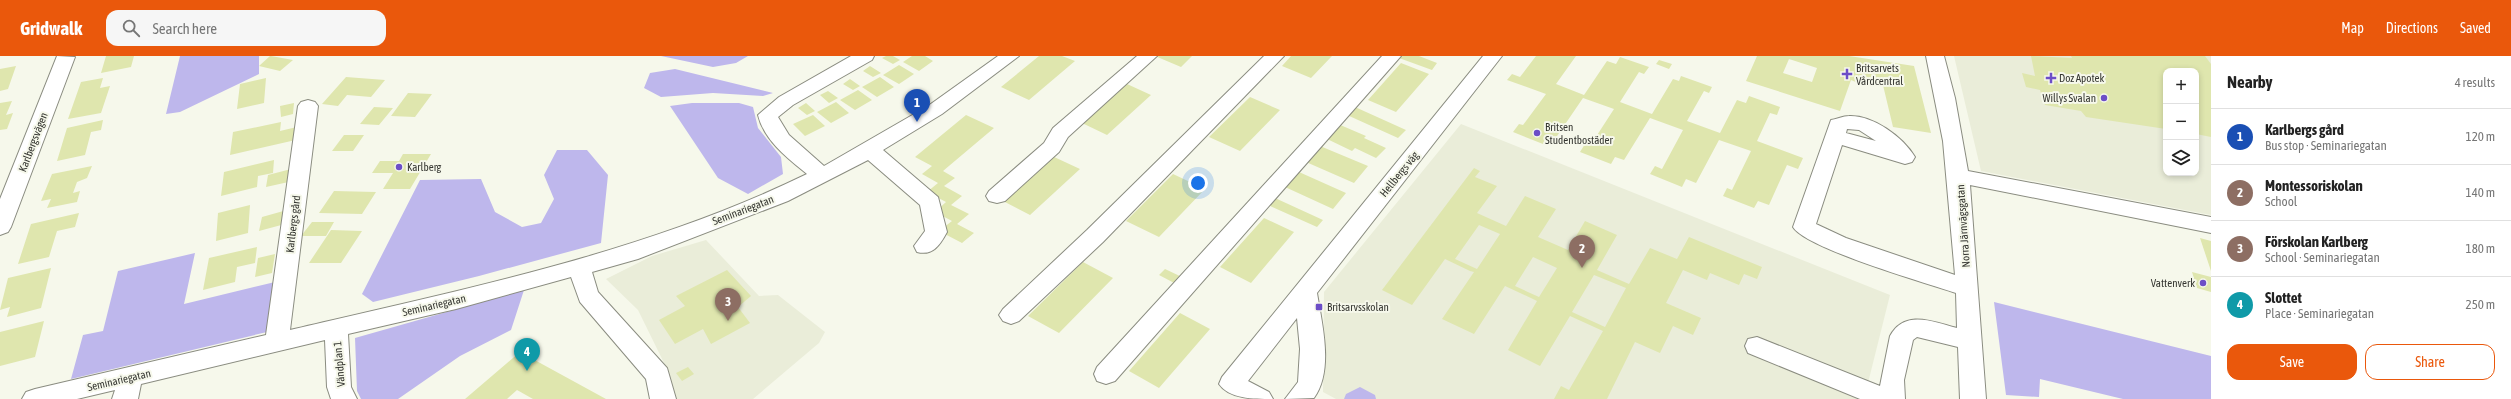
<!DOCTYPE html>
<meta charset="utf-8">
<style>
:root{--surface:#fff;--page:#f6f6f6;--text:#222;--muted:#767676;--line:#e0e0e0;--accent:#ea580c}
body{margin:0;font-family:"Asap Condensed",sans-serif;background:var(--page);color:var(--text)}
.controls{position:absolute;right:12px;top:12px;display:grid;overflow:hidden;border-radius:8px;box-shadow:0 2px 6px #0003}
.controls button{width:36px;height:36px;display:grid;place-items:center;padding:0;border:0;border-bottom:1px solid var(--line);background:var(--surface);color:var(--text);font:20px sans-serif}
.you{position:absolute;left:1198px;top:127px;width:14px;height:14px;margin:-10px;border:3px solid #fff;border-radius:50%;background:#1a73e8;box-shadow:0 0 0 6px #1a73e833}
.badge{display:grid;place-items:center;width:26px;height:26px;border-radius:50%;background:var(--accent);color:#fff;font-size:13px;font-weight:700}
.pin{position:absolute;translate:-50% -33px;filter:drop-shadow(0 1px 2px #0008)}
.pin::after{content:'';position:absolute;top:21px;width:14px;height:12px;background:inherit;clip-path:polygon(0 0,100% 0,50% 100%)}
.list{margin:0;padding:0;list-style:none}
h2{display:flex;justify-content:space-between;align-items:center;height:52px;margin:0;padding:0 16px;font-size:17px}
h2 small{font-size:13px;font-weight:400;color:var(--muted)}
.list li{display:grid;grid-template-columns:26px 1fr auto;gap:12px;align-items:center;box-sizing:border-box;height:56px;padding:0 16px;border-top:1px solid var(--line)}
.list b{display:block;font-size:15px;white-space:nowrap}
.list p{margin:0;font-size:13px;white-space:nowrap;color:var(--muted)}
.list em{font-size:13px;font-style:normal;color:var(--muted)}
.actions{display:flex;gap:8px;padding:12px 16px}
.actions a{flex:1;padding:9px 0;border:1px solid var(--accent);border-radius:12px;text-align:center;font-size:14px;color:var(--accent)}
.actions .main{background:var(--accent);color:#fff}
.icon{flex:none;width:22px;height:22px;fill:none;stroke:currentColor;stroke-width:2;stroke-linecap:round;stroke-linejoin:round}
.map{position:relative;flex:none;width:2211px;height:343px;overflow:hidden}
header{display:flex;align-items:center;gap:24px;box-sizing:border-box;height:56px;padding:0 20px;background:var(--accent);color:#fff}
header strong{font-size:19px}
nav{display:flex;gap:22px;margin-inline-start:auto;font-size:14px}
.search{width:280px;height:36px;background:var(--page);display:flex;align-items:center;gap:10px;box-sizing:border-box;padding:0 14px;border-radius:12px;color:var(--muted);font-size:15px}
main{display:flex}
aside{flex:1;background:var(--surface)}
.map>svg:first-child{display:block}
.built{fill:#eaedd9;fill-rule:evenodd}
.forest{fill:#beb7ec}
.building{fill:#dfe6ae;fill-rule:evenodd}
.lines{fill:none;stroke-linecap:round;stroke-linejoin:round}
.minor-casing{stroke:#8a8c80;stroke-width:2}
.minor{fill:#fff;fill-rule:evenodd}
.poi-dot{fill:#6c4ec7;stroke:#f6f8eb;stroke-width:1.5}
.labels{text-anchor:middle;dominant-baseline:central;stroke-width:4;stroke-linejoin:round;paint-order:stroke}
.poi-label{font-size:11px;fill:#343530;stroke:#f6f8eb;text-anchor:start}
.street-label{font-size:11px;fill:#343530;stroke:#f6f8eb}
</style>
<header>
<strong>Gridwalk</strong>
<div class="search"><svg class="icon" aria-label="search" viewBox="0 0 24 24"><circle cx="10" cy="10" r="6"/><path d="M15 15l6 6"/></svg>Search here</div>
<nav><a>Map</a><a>Directions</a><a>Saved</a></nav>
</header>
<main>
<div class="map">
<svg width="2211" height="343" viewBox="0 0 2211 343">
<rect width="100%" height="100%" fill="#f6f8eb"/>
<path class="built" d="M1954,0H2211V159L1981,115ZM2166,15H2196V117H2166Z
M1461,68L1890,239L1867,331L1895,343H1336L1323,336L1324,236Z
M706,184L759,240L778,239L825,276L819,287L753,343H674L666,311L638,254L606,223L652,200Z"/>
<path class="forest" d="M180,0H259V18L180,56L166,58Z
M661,0H748L736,7L713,11Z
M675,13L773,37L763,40L713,37L661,41L644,32L650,17Z
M692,47H739L753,51L758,72L781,101L783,118L748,138L718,122L670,50Z
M557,94H587L608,119L601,187L479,220L373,246L362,238L420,124L481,123L495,156L522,171L541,167L554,143L544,119Z
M195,197L184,248L275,226L267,276L71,323L83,279L103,275L118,215Z
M524,234L511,274L460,300L398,343H361L357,335L355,282Z
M1994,246L2211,300V343H2123L2040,323L2039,341L2006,339Z
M1360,331L1375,339L1376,343H1344L1346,338Z"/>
<path class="building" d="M106,0H134L131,11L101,17Z
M270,0H271L293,4L280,15L259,10Z
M886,0H893L900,4L893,8L882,2Z
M912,0H925L933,5L919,15L903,6Z
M1039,0H1062L1075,5L1029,44L1001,31Z
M1155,0H1192L1181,11Z
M1291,0H1332L1311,22L1282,10Z
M1401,0H1419L1437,7L1432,14L1399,2Z
M1536,0H1576L1556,28L1584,39L1607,5L1616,8L1620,1L1649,11L1644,18L1639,16L1620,46L1652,58L1673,23L1679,25L1681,20L1712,31L1709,37L1704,35L1687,65L1720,77L1737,44L1746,47L1749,40L1780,51L1777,59L1770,57L1757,85L1803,102L1798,113L1787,109L1769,149L1758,145L1754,152L1723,140L1727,132L1732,134L1751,95L1719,84L1696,127L1686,123L1682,131L1650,118L1655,110L1662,113L1683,74L1650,62L1624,104L1615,101L1611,108L1580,96L1585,88L1590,90L1614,53L1583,42L1555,83L1548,80L1543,88L1513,76L1519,68L1523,69L1546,38L1507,24L1512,18L1520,21Z
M1757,0H1849L1914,10L1931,77L1893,71L1882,25L1861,21L1864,24L1858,27L1851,24L1840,55L1746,25ZM1789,3L1817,12L1812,26L1783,17Z
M2031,0L2072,2L2071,0H2205L2211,8V81L2196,78V15H2166V73L2086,61L2081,55L2045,49L2040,34L2026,31L2022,17L2035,20Z
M1659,4L1672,8L1669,13L1656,8Z
M1401,7L1429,18L1396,56L1368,44Z
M899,9L914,18L899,28L883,19Z
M16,10L8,33L0,35V13Z
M870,10L881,17L873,21L863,15Z
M346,21L385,24L371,41L347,39L338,50L322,48Z
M880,21L894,31L877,41L862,31Z
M103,22L100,32L110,30L101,57L68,63L81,26Z
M266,22L264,47L237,53L240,28Z
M850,23L860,30L853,34L843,28Z
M1127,28L1151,39L1107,79L1082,67Z
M858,34L872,44L855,54L840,44Z
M828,35L838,42L829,47L820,39Z
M408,37L432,38L415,61L391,60Z
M1250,41L1280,54L1240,95L1209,81Z
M12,45L6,59L13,57L7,73L0,74V47Z
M836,46L849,57L831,67L817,56Z
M294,47L293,58L281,61L280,50Z
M806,47L815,55L807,59L798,52Z
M374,51L393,52L379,69L360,68Z
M1355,51L1406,74L1398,82L1347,59Z
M813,59L825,70L805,80L793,68Z
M966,59L994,72L943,115L955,122L944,130L962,140L951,149L969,158L957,168L974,177L962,187L939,175L952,165L935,156L946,146L927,136L938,127L922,118L932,110L915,101Z
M103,64L101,74L91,76L85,99L57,105L67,72Z
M281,66L280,75L301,70L300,83L230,99L233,76Z
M1338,68L1366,80L1364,82L1386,92L1376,102L1355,92L1352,95L1325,82Z
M344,79H364L353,95H332Z
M1320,90L1368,110L1354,127L1306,106Z
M403,98H431L410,133H383L393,117H372L380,105H399Z
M1052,100L1080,113L1030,159L1003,145Z
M274,104L273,117L258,120L257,131L221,140L224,116Z
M92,110L87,122L77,126L73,137L80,135L77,146L47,152L51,143L41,145L52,118Z
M295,112L293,125L266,131L268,119Z
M1474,112L1480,115L1475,121L1497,130L1477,157L1506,170L1525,140L1556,153L1538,181L1568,194L1585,165L1617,179L1597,214L1629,228L1650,192L1677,203L1689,181L1762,211L1757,223L1744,218L1739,229L1710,217L1707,224L1683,214L1666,247L1701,262L1693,279L1673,270L1660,297L1635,286L1607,343H1554L1561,330L1569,334L1603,275L1570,260L1540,310L1508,294L1537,245L1533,243L1505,230L1474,278L1442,263L1474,216L1470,215L1445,203L1412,249L1382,234ZM1479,169L1500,178L1477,213L1455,203ZM1533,201L1557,212L1539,241L1515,230ZM1594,219L1626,232L1605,271L1572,256Z
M1299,116L1346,137L1333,153L1285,131Z
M1173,118L1205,133L1159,181L1126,165Z
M334,135L376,136L362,158L319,157Z
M1275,142L1323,164L1317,171L1268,149Z
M250,149L248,177L216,185L218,157Z
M287,154L285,168L259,175L262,161Z
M79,157L75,171L57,175L49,201L18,208L31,168Z
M1264,162L1294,176L1251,227L1220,211Z
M312,166H334L326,180H301Z
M331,174L362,175L341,207H309Z
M2200,182L2211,185V215Z
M257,191L255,207L237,211L235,226L203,234L209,202Z
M275,198L272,217L255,221L258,202Z
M1083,206L1113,222L1059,277L1028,260Z
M51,212L41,252L7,261L10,251L0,254L8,222Z
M1165,213L1184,222L1178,229L1159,219Z
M727,214L751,240L738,251L750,267L711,288L703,273L675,288L659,264L685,250L676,240Z
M2192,216L2211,221V236L2197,232Z
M1180,257L1210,273L1159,332L1129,315Z
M44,265L35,301L0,310V276Z
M520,296L606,343H533L517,334L507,343H465Z
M688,311L694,318L682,325L676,317Z"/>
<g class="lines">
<g class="minor-casing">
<path id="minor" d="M57,0L75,1L11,171L8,176L0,179V143Z
M851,0H874L872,4L793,49L778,61L789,79L824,110L928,50L998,0H1019L942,58L883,94L938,141L947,176C940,189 933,200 917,196L914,190L925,175L920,149L868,104L788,145L638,203L592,216L598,236L667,312L676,343H650L646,323L580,246L571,221L456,253L348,278L351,331L357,343H331L327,331L325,284L141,328L138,343H112L115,334L77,343H22L26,336L35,333L266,279L298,50L301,46L308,44L315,46L318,50L290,274C465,233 645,197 807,118C787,102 764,84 758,59L779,41Z
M1137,0H1157L1068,81L1059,96L1005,145L997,147L989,145L986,140L989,135L1044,87L1053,72Z
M1264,0H1284L1103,186L1019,265L1011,268L1003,265L999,259L1003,253L1087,174Z
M1382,0H1401L1115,325L1106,328L1097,325L1094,318L1097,311Z
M1483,0H1502L1317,237C1322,268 1334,314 1314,342L1285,343L1298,326L1300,293L1297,262L1248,325L1269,336L1273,343C1254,343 1229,343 1219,328L1222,321Z
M1926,0H1944L1955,42L1968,115L2211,161V177L1970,129L1986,343H1960L1958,291L1917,281L1913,284L1904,324L1905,343H1860L1748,297L1745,290L1748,283L1757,281L1880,330L1890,280C1905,253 1933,266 1957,272L1956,237C1926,227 1805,192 1793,171L1831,64C1837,63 1843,60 1849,60C1873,59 1903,81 1915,101L1912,106L1905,108L1842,89L1816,168L1846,182L1955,219L1943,85ZM1847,73L1859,74L1876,85L1846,77Z"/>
</g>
<use href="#minor" class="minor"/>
</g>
<g class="poi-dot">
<path d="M1845 12h4v4h4v4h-4v4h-4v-4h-4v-4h4z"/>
<path d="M2049 16h4v4h4v4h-4v4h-4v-4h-4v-4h4z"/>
<circle cx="2104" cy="42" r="4"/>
<circle cx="1537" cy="77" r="4"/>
<circle cx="399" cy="111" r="4"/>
<circle cx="2203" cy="227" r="4"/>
<rect x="1315" y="247" width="8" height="8" rx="2"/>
</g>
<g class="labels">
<g class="poi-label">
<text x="1856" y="12">Britsarvets<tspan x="1856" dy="13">Vårdcentral</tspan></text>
<text x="2059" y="22">Doz Apotek</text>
<text x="2096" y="42" text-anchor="end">Willys Svalan</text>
<text x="1545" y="71">Britsen<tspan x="1545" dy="13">Studentbostäder</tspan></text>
<text x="407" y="111">Karlberg</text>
<text x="2195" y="227" text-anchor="end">Vattenverk</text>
<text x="1327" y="251">Britsarvsskolan</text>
</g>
<g class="street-label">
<text transform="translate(33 86) rotate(-69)">Karlbergsvägen</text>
<text transform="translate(1399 118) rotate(-51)">Hellbergs väg</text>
<text transform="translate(743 154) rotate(-21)">Seminariegatan</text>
<text transform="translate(293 168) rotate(-83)">Karlbergs gård</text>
<text transform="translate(1963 170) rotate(-94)">Norra Järnvägsgatan</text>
<text transform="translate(434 249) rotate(-13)">Seminariegatan</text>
<text transform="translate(339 308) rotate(-95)">Vändplan 1</text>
<text transform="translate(119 324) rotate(-13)">Seminariegatan</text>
</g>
</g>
</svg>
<div class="controls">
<button>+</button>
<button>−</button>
<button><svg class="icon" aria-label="layers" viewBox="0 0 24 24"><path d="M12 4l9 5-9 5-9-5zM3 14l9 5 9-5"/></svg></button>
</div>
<div class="you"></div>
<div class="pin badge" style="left:917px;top:66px;background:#1a4fb4">1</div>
<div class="pin badge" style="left:1582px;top:212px;background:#8d6e63">2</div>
<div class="pin badge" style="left:728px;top:265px;background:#8d6e63">3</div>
<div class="pin badge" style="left:527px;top:315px;background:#0f9aa8">4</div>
</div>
<aside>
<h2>Nearby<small>4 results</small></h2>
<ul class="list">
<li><span class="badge" style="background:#1a4fb4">1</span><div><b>Karlbergs gård</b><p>Bus stop · Seminariegatan</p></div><em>120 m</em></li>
<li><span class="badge" style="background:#8d6e63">2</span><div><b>Montessoriskolan</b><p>School</p></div><em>140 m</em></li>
<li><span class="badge" style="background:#8d6e63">3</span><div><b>Förskolan Karlberg</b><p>School · Seminariegatan</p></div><em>180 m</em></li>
<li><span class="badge" style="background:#0f9aa8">4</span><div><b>Slottet</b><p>Place · Seminariegatan</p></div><em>250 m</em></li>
</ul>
<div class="actions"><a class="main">Save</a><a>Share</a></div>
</aside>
</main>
